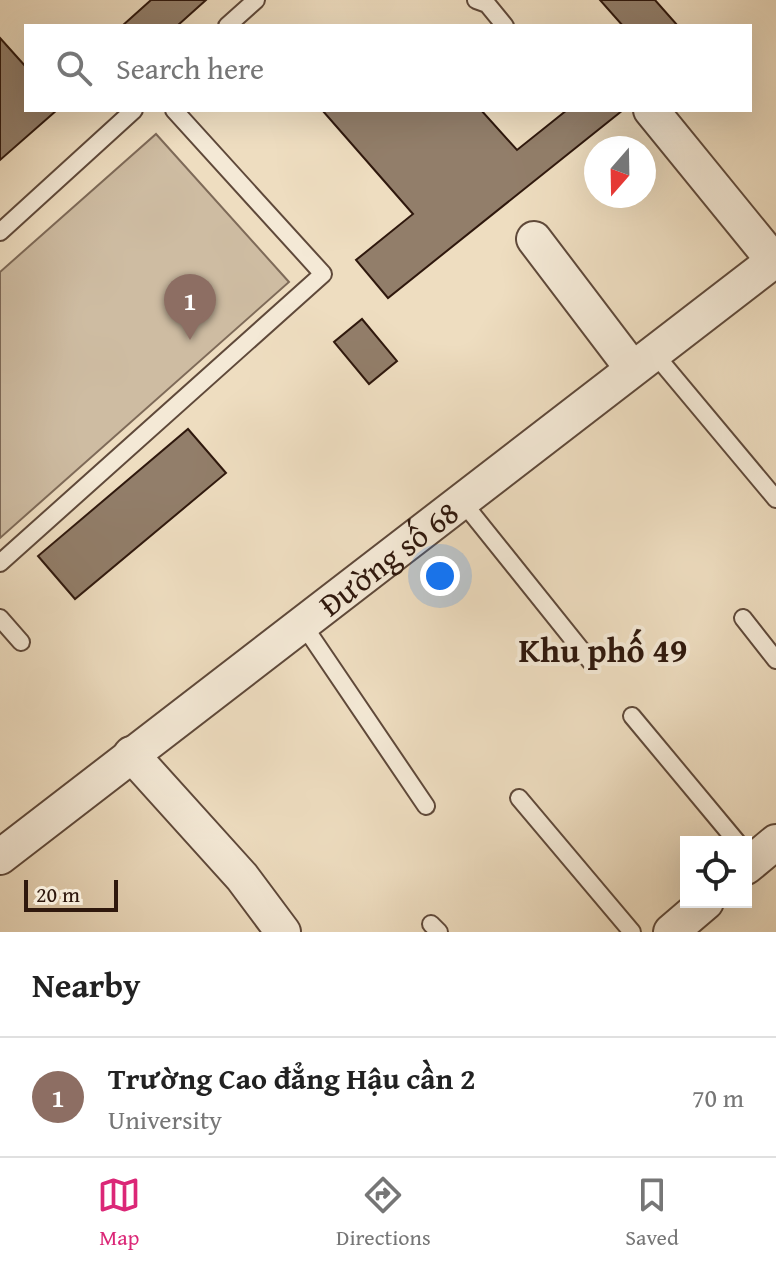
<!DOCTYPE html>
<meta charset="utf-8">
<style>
:root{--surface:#fff;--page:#f6f6f6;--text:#222;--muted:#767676;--line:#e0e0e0;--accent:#db2777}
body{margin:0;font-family:"Gentium Book Plus",serif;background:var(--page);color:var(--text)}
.controls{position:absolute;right:24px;bottom:24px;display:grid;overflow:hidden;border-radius:0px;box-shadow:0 8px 32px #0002}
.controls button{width:72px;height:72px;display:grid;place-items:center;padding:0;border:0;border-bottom:2px solid var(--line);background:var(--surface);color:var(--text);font:40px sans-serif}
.compass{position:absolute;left:584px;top:136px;width:72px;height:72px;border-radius:50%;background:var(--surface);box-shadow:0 8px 32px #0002;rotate:200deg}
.scale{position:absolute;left:24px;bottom:20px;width:94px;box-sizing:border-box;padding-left:8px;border:4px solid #2f180d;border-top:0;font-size:22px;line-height:28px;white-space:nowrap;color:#2f180d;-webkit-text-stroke:6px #f4e9d6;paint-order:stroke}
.you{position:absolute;left:440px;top:576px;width:28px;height:28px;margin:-20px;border:6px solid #fff;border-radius:50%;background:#1a73e8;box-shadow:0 0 0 12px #1a73e833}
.badge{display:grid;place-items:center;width:52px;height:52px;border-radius:50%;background:var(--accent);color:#fff;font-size:26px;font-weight:700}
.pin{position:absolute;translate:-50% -66px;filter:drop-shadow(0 2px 4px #0008)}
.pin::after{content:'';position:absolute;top:42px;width:28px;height:24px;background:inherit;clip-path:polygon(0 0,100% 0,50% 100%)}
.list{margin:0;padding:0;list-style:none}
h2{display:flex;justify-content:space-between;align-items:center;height:104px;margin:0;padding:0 32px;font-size:34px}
h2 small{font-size:26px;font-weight:400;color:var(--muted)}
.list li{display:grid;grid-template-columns:52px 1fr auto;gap:24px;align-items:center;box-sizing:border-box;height:120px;padding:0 32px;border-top:2px solid var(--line)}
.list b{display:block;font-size:30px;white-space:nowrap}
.list p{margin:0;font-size:26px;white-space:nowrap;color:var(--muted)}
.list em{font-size:26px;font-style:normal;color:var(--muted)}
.icon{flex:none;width:44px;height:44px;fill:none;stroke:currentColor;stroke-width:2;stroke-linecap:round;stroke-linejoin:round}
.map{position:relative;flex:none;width:776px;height:932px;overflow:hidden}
.search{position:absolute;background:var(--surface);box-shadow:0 8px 32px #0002;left:24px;right:24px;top:24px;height:88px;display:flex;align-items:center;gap:20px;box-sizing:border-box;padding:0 28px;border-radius:0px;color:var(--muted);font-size:30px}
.sheet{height:224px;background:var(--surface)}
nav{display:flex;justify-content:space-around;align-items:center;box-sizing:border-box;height:112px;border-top:2px solid var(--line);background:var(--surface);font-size:22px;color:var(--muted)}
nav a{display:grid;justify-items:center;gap:4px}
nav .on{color:var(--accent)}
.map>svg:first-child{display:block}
.green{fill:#cebca2;stroke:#7e6a58;stroke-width:2}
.building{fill:#927e6a;stroke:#2f180d;stroke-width:2}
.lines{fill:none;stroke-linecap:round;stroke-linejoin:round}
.service-casing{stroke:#5f493a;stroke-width:20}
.minor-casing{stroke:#5f493a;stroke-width:38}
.service{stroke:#f4e9d6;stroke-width:16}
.minor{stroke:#f4e9d6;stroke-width:34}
.labels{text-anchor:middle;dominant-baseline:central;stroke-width:8;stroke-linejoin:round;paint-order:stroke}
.street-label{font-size:32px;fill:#2f180d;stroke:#f4e9d6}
.neighbourhood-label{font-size:34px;font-weight:bold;fill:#2f180d;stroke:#f4e9d6}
</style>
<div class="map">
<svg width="776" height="932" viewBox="0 0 776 932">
<rect width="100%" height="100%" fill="#eeddc0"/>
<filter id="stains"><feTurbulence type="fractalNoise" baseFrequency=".0025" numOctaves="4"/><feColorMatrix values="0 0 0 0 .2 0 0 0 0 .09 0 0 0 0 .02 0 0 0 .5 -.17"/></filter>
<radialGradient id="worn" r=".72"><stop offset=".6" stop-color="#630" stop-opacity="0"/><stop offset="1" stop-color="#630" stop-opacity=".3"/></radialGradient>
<path class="green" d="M156,134L289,282L0,538V272Z"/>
<path class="building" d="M151,0H206L177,26H122Z
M600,0H655L678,26H623Z
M0,38L26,67V110H57L0,160Z
M322,110H481L517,150L567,110H623L388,298L356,260L413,214Z
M362,319L397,361L369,384L334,342Z
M188,429L226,473L75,599L38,556Z"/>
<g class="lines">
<g class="service-casing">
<path id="service" d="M476,0L487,4L505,26
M227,26L256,0
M0,232L134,110
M653,352L776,499
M461,500L591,662
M0,563L323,274L174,110
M0,618L21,642
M743,618L776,660
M302,623L426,806
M632,716L737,842
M519,798L632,932
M431,924L439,932"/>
</g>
<g class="minor-casing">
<g id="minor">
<path d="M651,110L774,261"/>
<path d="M534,239L632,368"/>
<path d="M131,754L242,877L283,932"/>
<path id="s1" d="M0,857L776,259"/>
<path d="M746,867L776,842"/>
<path d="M671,932L706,902"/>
</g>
</g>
<use href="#service" class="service"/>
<use href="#minor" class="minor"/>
</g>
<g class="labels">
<g class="street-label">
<text stroke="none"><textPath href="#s1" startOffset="490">Đường số 68</textPath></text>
</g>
<g class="neighbourhood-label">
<text x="603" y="649">Khu phố 49</text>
</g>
</g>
<rect width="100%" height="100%" filter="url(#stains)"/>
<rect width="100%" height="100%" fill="url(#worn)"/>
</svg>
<div class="controls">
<button><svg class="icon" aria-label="locate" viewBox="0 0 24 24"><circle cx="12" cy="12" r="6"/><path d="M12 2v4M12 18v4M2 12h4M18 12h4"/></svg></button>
</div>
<svg class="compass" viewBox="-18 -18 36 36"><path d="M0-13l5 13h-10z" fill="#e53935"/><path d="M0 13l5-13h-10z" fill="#767676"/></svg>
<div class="scale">20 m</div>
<div class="you"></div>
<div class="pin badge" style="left:190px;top:340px;background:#8d6e63">1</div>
<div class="search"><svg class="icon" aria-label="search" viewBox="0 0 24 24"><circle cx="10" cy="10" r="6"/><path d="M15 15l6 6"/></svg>Search here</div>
</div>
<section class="sheet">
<h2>Nearby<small></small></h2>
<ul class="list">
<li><span class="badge" style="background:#8d6e63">1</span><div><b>Trường Cao đẳng Hậu cần 2</b><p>University</p></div><em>70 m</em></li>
</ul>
</section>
<nav>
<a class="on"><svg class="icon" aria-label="map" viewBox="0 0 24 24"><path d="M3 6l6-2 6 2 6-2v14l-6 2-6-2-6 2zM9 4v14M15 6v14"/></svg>Map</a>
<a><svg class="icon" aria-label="directions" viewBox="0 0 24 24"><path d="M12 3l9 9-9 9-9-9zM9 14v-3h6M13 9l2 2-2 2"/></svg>Directions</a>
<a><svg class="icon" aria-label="saved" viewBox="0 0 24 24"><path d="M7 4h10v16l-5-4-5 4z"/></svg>Saved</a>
</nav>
